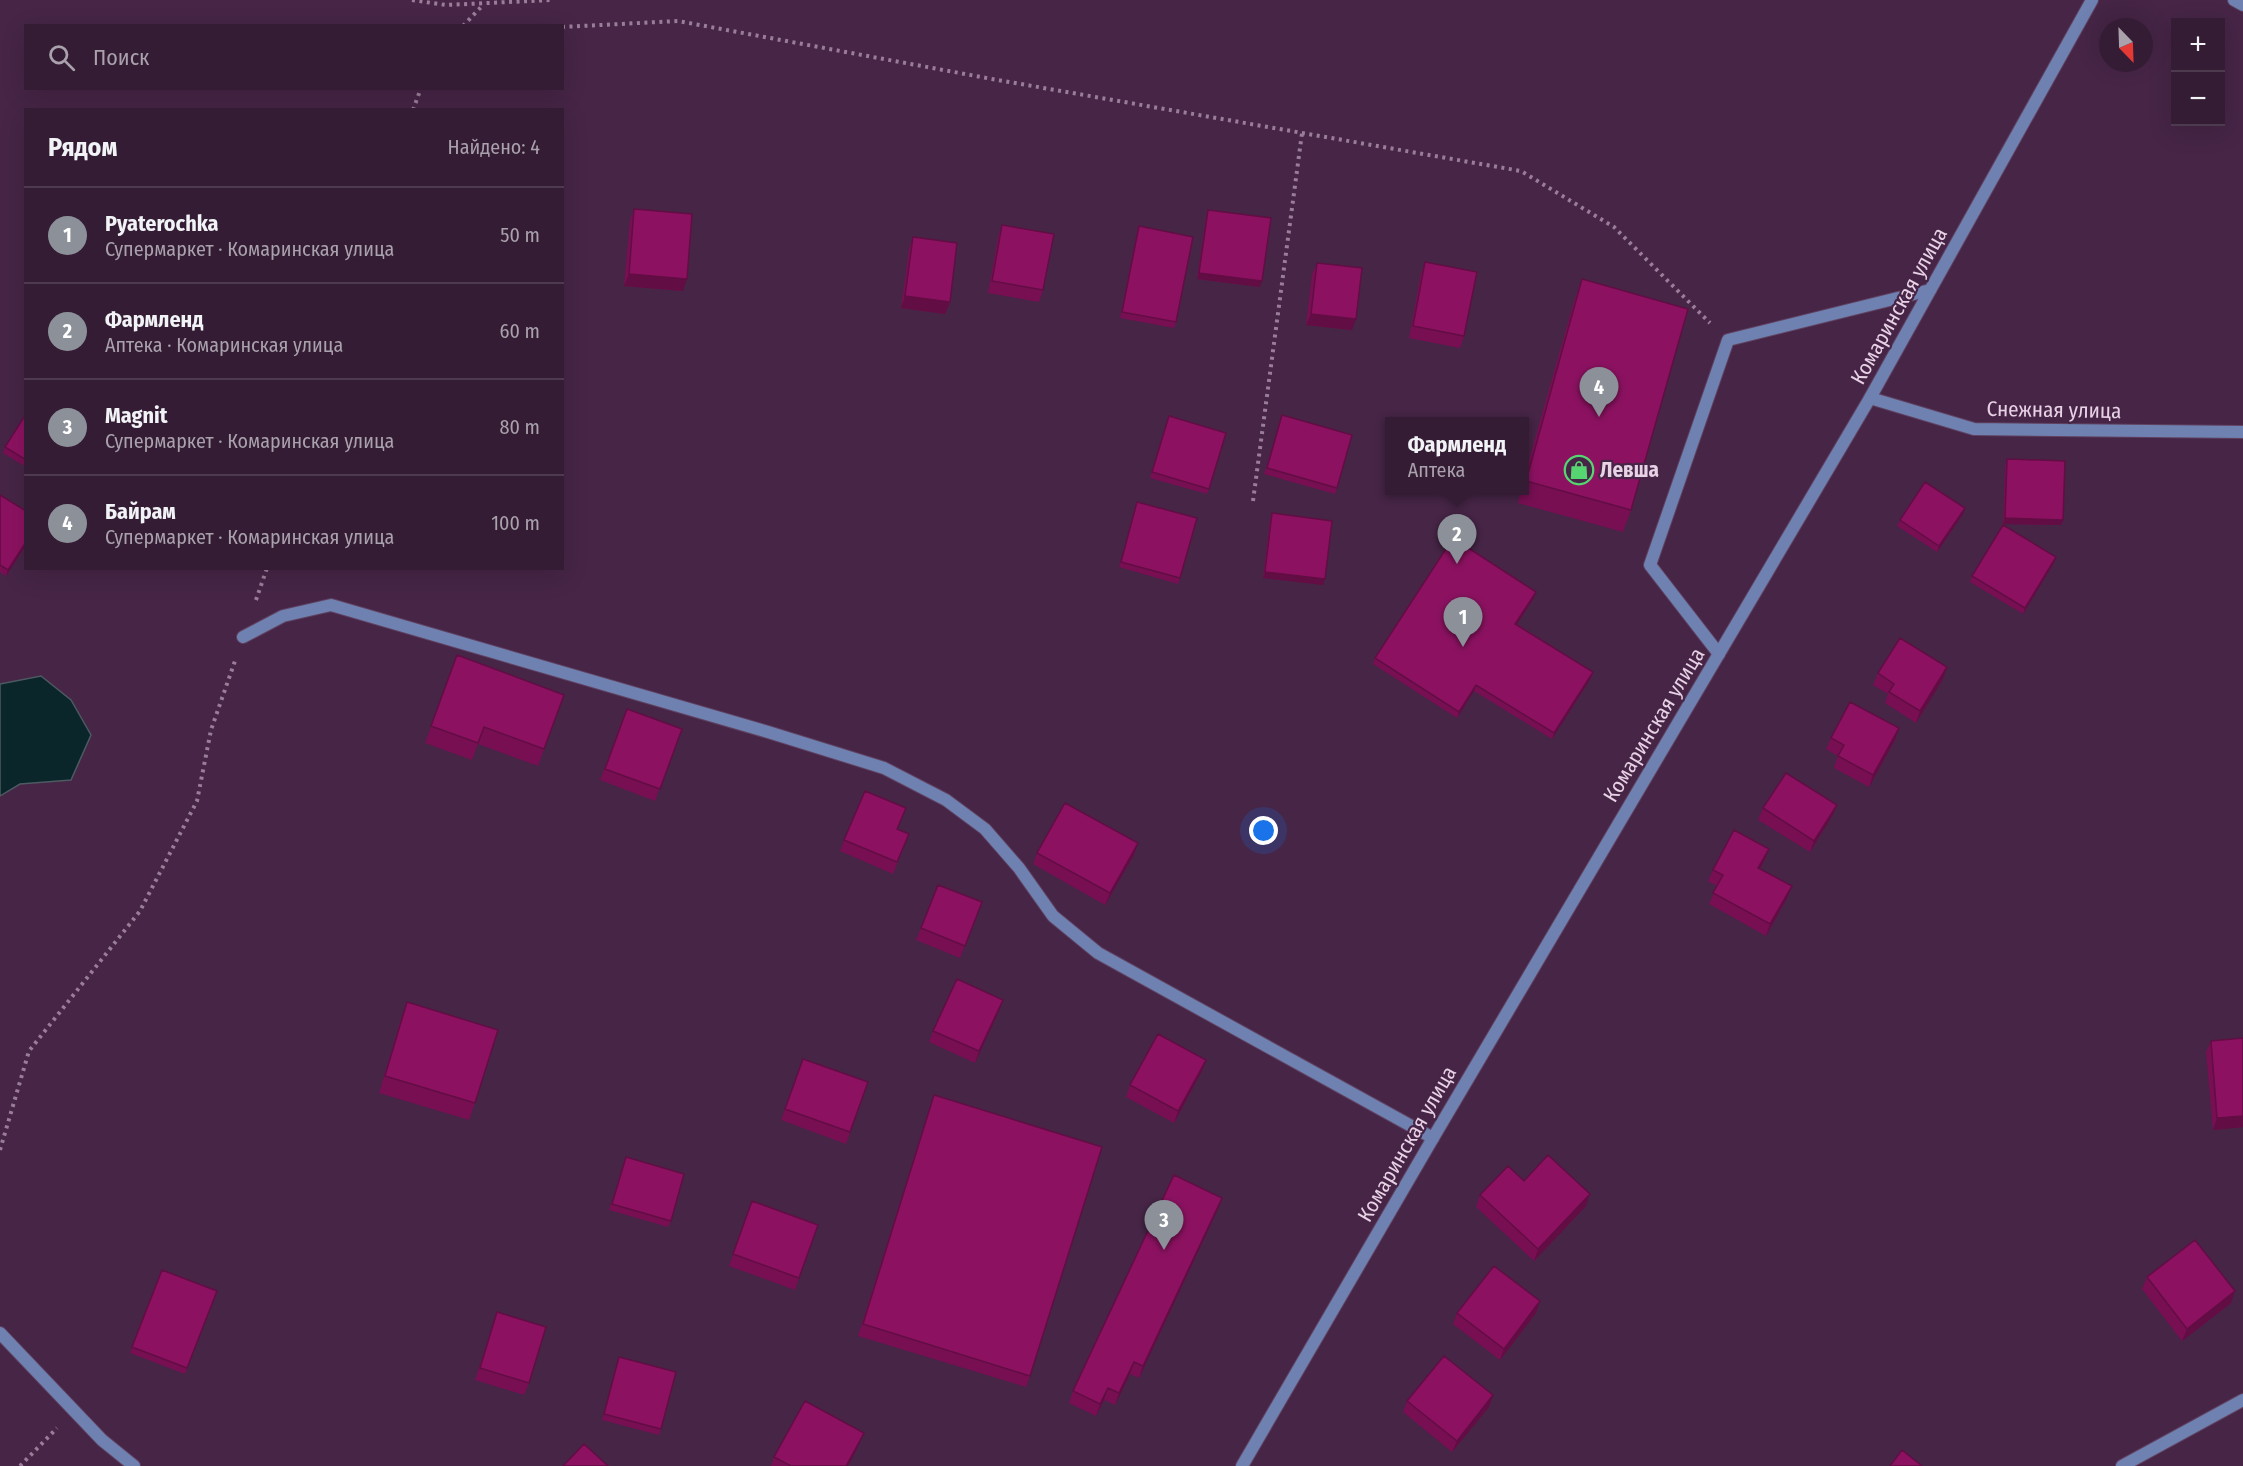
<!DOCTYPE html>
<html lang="ru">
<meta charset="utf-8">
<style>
:root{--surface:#341c34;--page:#3f2940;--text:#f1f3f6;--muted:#a9a1ac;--line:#4e3a4f;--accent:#8c9099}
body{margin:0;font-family:"Fira Sans Condensed",sans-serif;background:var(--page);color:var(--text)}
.controls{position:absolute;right:18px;top:18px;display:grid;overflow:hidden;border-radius:0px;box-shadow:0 6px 24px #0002}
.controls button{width:54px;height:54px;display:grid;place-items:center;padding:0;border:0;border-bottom:2px solid var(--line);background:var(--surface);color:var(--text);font:30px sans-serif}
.compass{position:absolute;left:2099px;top:18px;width:54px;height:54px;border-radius:50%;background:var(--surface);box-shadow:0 6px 24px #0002;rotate:157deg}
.you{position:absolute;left:1264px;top:831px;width:21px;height:21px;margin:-15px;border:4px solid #fff;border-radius:50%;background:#1a73e8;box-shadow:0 0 0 9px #1a73e833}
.badge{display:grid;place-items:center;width:39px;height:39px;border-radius:50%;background:var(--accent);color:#fff;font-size:20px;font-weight:700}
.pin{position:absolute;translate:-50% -50px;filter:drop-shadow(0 2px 3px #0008)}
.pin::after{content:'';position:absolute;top:32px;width:21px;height:18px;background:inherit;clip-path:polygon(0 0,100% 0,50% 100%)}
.popup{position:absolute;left:1385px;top:417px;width:144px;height:78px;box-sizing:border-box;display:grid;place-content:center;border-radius:0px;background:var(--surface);filter:drop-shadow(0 2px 4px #0005);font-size:20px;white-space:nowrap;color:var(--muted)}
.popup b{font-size:22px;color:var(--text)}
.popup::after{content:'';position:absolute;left:50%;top:100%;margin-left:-12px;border:12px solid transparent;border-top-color:var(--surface)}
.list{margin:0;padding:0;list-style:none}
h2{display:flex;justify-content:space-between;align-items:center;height:78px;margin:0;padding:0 24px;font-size:26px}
h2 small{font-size:20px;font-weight:400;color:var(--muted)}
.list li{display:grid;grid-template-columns:39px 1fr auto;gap:18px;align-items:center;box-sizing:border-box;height:96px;padding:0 24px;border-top:2px solid var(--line)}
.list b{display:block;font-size:22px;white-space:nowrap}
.list p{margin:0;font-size:20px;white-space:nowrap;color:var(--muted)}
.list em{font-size:20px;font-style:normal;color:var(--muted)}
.icon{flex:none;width:33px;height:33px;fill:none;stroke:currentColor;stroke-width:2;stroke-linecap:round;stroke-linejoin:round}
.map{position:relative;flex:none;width:2243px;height:1466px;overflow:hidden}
.search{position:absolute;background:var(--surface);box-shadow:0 6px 24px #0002;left:24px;top:24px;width:540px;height:66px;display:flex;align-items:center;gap:15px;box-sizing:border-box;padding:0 21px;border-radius:0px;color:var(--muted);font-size:22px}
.panel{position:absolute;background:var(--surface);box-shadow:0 6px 24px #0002;left:24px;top:108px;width:540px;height:462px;border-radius:0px}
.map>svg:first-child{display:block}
.water{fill:#0a262a;stroke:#4d5a62;stroke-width:1.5}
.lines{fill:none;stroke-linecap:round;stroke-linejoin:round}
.service-casing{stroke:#604160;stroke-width:14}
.minor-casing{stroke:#604160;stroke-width:14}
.tertiary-casing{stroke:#604160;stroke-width:14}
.path{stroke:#9a7e99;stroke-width:4;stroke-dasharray:3 4.5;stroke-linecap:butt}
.service{stroke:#6e81b1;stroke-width:12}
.minor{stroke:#6e81b1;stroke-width:12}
.tertiary{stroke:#6e81b1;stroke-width:12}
.wall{fill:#780f53}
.shaded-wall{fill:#620d44}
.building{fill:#8c1261;stroke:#620d44;stroke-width:1.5}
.labels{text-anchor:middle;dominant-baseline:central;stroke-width:4.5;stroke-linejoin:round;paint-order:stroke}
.street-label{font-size:21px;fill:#e8d2e6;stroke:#462546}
.poi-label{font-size:21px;font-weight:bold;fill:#e8d2e6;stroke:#462546;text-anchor:start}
</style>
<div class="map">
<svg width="2243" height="1466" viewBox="0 0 2243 1466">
<rect width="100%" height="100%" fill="#462546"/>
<path class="water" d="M41,676L71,700L91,735L71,780L20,784L0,796V684Z"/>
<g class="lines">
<g class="service-casing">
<path id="service" d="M2234,0L2243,5
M1719,654L1650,565L1728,340L1930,290"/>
</g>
<g class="minor-casing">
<path id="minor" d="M1870,398L1974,429L2243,432
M243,637L283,616L331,605L768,732L884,768L946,800L985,829L1019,868L1053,916L1098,953L1433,1138
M0,1333L102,1440L134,1466
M2122,1466L2243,1400"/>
</g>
<g class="tertiary-casing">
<path id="tertiary" d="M1242,1466L1433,1138L1870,398L2092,0"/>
</g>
<path class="path" d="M412,0L446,5L551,0
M463,26L483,5
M562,27L678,21L992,79L1521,171L1614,227L1710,323
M413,110L421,88
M1253,501L1302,133
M256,600L267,568
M0,1150L29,1051L140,911L197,801L211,730L236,658
M20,1466L57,1428"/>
<use href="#service" class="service"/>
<use href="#minor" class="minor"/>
<use href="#tertiary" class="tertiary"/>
</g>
<path class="wall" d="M634,209L683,291L624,286L630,220Z
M1208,210L1260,287L1197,279L1206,216Z
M1002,225L1043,290L1039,302L988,293L998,237Z
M1139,226L1176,322L1174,328L1120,318L1137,232Z
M913,237L950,302L945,314L901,308L909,249Z
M1425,262L1464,336L1460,348L1409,338L1421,273Z
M1317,263L1352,330L1306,325L1312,274Z
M1582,279L1631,510L1623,532L1518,503L1521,490H1524V478L1574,301Z
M26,414V467L3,453L5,447Z
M1280,421L1337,488L1335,494L1264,474Z
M1167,422L1209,489L1207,494L1150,478Z
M2007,459L2063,520L2061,525L2003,524L2005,465Z
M0,495L26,511V545L6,576L0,572Z
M1137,502L1180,578L1178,584L1119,567Z
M1272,513L1323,585L1263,578L1270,519Z
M1963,514L1937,552L1897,526L1900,520Z
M2054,563L2023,614L1970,582L1972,576Z
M1534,598L1517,624L1593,672L1591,678L1552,739L1474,691L1457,718L1373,664L1375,658Z
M457,655L564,695L538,766L478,744L472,760L425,743Z
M1947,667L1943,679L1916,723L1885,703L1888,694L1873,685L1878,673Z
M627,709L682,729L655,801L600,780Z
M1899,728L1895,740L1869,787L1834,768L1838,756L1826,749L1831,738Z
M1837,805L1832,816L1810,852L1758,820L1763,808Z
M897,829L909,834L893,874L840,851L844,840Z
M1138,843L1134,855L1105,905L1033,864L1037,853Z
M1769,849L1764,861L1760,869L1792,886L1787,898L1766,936L1709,904L1717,886L1708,881L1713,870Z
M982,902L960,958L916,940L921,928Z
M407,1002L475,1103L469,1120L379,1093L401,1019Z
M999,1011L975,1063L929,1042L933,1031Z
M2243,1038V1127L2213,1130L2206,1052L2211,1041Z
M803,1059L868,1082L846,1144L781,1120Z
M1206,1060L1202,1071L1174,1123L1126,1097L1130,1085Z
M934,1095L1030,1376L1026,1387L858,1336Z
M624,1163L671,1221L668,1227L609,1210Z
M1524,1181L1586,1206L1534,1261L1476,1207L1480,1195Z
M1222,1198L1218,1209L1139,1378L1130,1374L1115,1405L1104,1400L1096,1416L1069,1403L1073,1391Z
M752,1201L818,1225L795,1290L729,1266Z
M162,1270L217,1291L185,1374L130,1353Z
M2147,1277L2231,1303L2182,1341L2142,1289Z
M1540,1301L1536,1313L1500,1360L1453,1324L1457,1313Z
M497,1312L529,1383L524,1395L475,1380Z
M619,1357L661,1429L659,1435L602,1420Z
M1493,1395L1489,1407L1452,1452L1403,1412L1407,1401Z
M859,1445L848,1466H771L774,1457Z"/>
<path class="shaded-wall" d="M1199,273L1262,281L1260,287L1197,279Z
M629,274L687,279L683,291L624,286Z
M905,296L950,302L945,314L901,308Z
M1311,314L1356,319L1352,330L1306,325Z
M1965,508L1963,514L1937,552L1939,546Z
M2005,518L2063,520L2061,525L2003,524Z
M26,542V545L6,576L8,570Z
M2056,557L2054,563L2023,614L2025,608Z
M1265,572L1325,579L1323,585L1263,578Z
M1536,592L1534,598L1513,630L1515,624Z
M1947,667L1943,679L1916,723L1920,711Z
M1593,672L1591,678L1552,739L1554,733Z
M1476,685L1474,691L1457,718L1459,712Z
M1899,728L1895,740L1869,787L1873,775Z
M1837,805L1832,816L1810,852L1814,841Z
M1138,843L1134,855L1105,905L1110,893Z
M1769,849L1764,861L1754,880L1758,868Z
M1792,886L1787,898L1766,936L1770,924Z
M1003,1000L999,1011L975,1063L979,1051Z
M1206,1060L1202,1071L1174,1123L1178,1111Z
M2243,1116V1127L2213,1130L2217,1118Z
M1590,1194L1586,1206L1534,1261L1538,1249Z
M1222,1198L1218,1209L1139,1378L1143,1366Z
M2235,1291L2231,1303L2182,1341L2187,1329Z
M1540,1301L1536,1313L1500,1360L1504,1349Z
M1134,1362L1130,1374L1115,1405L1119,1393Z
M1108,1388L1104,1400L1096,1416L1100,1404Z
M1493,1395L1489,1407L1452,1452L1457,1441Z
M864,1433L859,1445L848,1466H846Z"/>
<path class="building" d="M634,209L692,214L687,279L629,274Z
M1208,210L1271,218L1262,281L1199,273Z
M1002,225L1054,234L1043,290L992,281Z
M1139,226L1193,237L1176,322L1122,312Z
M913,237L957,243L950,302L905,296Z
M1425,262L1477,272L1464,336L1413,326Z
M1317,263L1362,268L1356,319L1311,314Z
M1582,279L1688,309L1631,510L1526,481Z
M26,414V460L5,447Z
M1282,415L1352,435L1337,488L1267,468Z
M1169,416L1226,433L1209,489L1152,472Z
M2007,459L2065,461L2063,520L2005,518Z
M1925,482L1965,508L1939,546L1900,520Z
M0,495L26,511V542L8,570L0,565Z
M1137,502L1197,518L1180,578L1121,562Z
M1272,513L1332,521L1325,579L1265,572Z
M2003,525L2056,557L2025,608L1972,576Z
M1453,538L1536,592L1515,624L1593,672L1554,733L1476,685L1459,712L1375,658Z
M1900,638L1947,667L1920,711L1889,692L1894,684L1878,673Z
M457,655L564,695L544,749L484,727L478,743L431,726Z
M1850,702L1899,728L1873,775L1838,756L1844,745L1831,738Z
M627,709L682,729L660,789L605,769Z
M1786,773L1837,805L1814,841L1763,808Z
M865,791L906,808L897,829L909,834L897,862L844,840Z
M1065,803L1138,843L1110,893L1037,853Z
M1734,830L1769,849L1758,868L1792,886L1770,924L1713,893L1723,875L1713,870Z
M938,885L982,902L965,946L921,928Z
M957,979L1003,1000L979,1051L933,1031Z
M407,1002L498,1030L475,1103L385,1076Z
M1158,1034L1206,1060L1178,1111L1130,1085Z
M2243,1038V1116L2217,1118L2211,1041Z
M803,1059L868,1082L850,1132L785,1109Z
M934,1095L1102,1147L1030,1376L863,1324Z
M1548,1155L1590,1194L1538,1249L1480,1195L1508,1166L1524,1181Z
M626,1157L684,1174L671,1221L612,1204Z
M1174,1175L1222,1198L1143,1366L1134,1362L1119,1393L1108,1388L1100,1404L1073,1391Z
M752,1201L818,1225L799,1278L733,1254Z
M2195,1240L2235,1291L2187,1329L2147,1277Z
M1494,1266L1540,1301L1504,1349L1457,1313Z
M162,1270L217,1291L187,1368L132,1347Z
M497,1312L546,1327L529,1383L480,1368Z
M1444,1356L1493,1395L1457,1441L1407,1401Z
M619,1357L676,1372L661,1429L604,1414Z
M805,1401L864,1433L846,1466H791L774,1457Z
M584,1444L608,1466H563Z
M1902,1450L1922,1466H1890Z"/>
<defs>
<g id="shop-ring" transform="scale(1.5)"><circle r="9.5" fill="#462546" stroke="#56d671" stroke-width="1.5"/><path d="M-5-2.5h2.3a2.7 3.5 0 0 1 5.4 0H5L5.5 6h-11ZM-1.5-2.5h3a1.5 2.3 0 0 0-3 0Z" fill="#56d671"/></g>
</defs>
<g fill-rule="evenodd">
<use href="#shop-ring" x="1579" y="470"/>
</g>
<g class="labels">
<g class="street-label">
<text transform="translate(1899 306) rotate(-61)">Комаринская улица</text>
<text transform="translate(2054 410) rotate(1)">Снежная улица</text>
<text transform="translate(1654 725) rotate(-59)">Комаринская улица</text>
<text transform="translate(1407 1144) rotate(-60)">Комаринская улица</text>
</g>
<g class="poi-label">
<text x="1600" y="470">Левша</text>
</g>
</g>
</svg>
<div class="controls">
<button>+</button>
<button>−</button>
</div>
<svg class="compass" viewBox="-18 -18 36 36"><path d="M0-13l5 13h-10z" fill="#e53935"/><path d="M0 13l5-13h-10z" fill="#a9a1ac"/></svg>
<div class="you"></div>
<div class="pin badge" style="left:1463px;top:647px">1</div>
<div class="pin badge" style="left:1457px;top:564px">2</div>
<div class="popup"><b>Фармленд</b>Аптека</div>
<div class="pin badge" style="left:1164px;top:1250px">3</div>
<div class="pin badge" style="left:1599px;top:417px">4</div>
<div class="search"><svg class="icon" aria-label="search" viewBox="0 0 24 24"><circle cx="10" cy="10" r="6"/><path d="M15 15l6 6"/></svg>Поиск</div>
<section class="panel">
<h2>Рядом<small>Найдено: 4</small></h2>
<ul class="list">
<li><span class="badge">1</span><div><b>Pyaterochka</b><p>Супермаркет · Комаринская улица</p></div><em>50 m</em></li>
<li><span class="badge">2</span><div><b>Фармленд</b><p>Аптека · Комаринская улица</p></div><em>60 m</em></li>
<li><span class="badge">3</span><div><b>Magnit</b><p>Супермаркет · Комаринская улица</p></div><em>80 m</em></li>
<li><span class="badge">4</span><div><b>Байрам</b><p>Супермаркет · Комаринская улица</p></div><em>100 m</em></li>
</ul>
</section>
</div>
